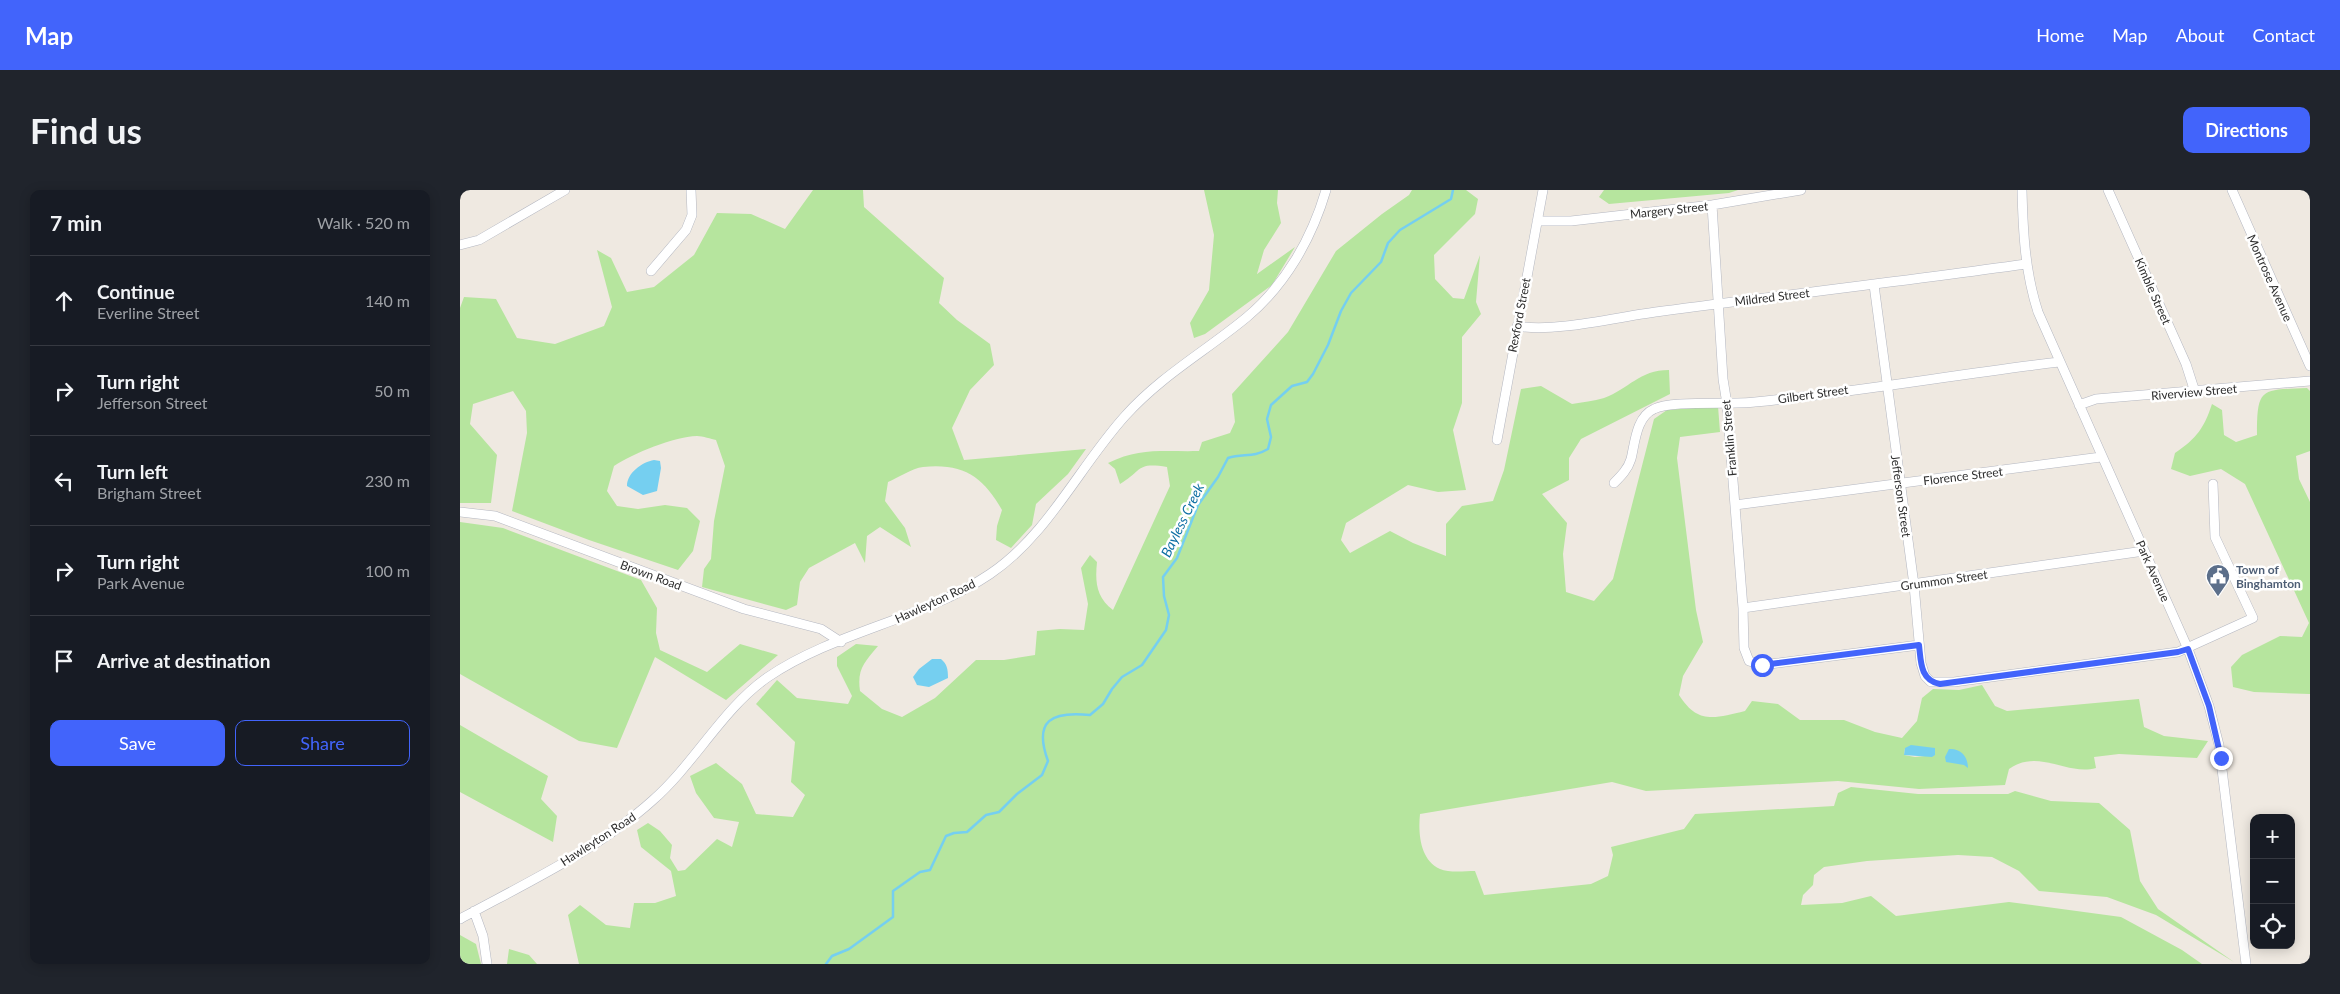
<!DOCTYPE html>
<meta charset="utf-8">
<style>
:root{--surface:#171b24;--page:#20242c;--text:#f1f3f6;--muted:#9ea1a6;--line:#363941;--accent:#4264fb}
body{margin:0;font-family:Lato,sans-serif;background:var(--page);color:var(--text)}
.controls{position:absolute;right:15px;bottom:15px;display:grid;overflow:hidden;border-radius:10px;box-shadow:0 2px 12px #0003}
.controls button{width:45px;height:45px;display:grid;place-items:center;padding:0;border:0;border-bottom:1px solid var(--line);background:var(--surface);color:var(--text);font:25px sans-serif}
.stop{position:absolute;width:15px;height:15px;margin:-11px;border:4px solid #4264fb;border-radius:50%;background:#fff}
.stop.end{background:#4264fb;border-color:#fff;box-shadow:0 1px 5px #0008}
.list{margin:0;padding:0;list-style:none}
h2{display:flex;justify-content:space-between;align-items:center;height:65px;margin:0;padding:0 20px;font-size:21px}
h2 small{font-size:16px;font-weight:400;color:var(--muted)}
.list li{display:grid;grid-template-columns:32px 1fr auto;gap:15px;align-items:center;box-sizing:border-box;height:90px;padding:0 20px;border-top:1px solid var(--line)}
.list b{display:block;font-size:19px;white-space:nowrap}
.list p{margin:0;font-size:16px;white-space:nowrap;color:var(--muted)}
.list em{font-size:16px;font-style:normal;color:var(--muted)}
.actions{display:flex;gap:10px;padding:15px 20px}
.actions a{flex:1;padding:11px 0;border:1px solid var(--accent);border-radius:10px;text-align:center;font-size:18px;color:var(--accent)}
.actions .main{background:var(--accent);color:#fff}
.icon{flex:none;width:28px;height:28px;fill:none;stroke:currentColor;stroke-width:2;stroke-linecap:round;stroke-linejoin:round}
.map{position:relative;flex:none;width:1850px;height:774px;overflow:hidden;border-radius:10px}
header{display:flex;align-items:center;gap:30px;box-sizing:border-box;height:70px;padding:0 25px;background:var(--accent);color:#fff}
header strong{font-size:24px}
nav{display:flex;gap:28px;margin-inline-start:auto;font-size:18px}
.intro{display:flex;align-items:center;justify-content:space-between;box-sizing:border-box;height:120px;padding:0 30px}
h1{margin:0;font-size:35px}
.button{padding:12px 22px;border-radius:10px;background:var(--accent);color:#fff;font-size:18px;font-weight:700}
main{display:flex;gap:30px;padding:0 30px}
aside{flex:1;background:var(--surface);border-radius:10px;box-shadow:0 2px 12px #0003}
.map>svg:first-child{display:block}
.green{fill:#b6e59e;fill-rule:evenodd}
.water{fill:#75cff0}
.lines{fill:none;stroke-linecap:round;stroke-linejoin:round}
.stream{stroke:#75cff0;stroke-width:2.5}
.minor-casing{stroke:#b4b7c1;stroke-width:10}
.minor{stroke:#fff;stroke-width:9}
.route{stroke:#4264fb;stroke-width:6}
.labels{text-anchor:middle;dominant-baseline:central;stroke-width:5;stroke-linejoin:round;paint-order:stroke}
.street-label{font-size:12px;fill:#2e2e2e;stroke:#fff}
.service-label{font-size:12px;font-weight:bold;fill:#4e5e75;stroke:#fff;text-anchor:start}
.water-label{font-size:14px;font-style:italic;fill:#0d6fa3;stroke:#fff}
</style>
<header>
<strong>Map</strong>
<nav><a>Home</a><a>Map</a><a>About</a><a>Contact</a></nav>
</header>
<div class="intro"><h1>Find us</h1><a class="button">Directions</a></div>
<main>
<aside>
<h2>7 min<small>Walk · 520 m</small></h2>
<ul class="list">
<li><svg class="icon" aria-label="ahead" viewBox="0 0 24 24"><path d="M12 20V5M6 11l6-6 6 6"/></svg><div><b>Continue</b><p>Everline Street</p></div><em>140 m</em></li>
<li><svg class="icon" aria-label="right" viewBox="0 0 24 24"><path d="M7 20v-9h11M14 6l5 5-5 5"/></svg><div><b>Turn right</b><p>Jefferson Street</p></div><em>50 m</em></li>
<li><svg class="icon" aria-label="left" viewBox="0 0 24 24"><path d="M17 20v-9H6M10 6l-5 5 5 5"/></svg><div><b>Turn left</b><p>Brigham Street</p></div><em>230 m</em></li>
<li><svg class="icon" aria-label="right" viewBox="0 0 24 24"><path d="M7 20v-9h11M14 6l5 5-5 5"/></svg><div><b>Turn right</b><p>Park Avenue</p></div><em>100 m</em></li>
<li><svg class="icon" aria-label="arrive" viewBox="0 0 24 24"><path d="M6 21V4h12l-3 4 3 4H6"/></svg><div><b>Arrive at destination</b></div></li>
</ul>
<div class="actions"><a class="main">Save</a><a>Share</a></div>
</aside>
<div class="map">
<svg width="1850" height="774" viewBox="0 0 1850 774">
<rect width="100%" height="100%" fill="#efe9e1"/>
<path class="green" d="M353,0H403L404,17L484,88L479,113L497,130L530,154L534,175L510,200L492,238L504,270L626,259L608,284L576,314L572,335L551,358L536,350L537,336L542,320C523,287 504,273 463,277C452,278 438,288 428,292L425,311L445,338L451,357L420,337L407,346L405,373L395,353L349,378L340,392L337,415L326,420L242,397L244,379L251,369L254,331L265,276L256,250C251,249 243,246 237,246C213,247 174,263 154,276L147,301L157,316L178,319L205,315L227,318L240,331L233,361L218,380L129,350L52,321L67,243L66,221L53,201L13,214L10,234L37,265L31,313H0V118L4,107L36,109L57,148L95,154L144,136L152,117L137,60L151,68L167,102L194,97L234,65L257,23L291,24L325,39Z
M744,0H818L817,13L821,33L804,60L797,84L835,57L812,95L745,144L734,148L730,133L749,100L754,45Z
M952,0H1006L1018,9L1015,24L974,65L975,89L993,108L1004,109L1020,65L1016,112L1021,124L1002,147V213L993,240L1006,300L978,302L948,295L886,333L881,350L890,363L930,341L953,353L986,366V334L1002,316L1033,311L1044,280L1061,199L1081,196L1112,214C1122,212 1134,211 1144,208C1169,199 1179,180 1209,180L1210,204L1121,249L1109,268V290L1082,304L1107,333L1103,364L1106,402L1134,411L1153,389L1194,229L1207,220L1258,216L1260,242L1220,247L1217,268L1236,420L1243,452L1223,486L1219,505C1238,535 1255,528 1285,521L1292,511L1318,514L1340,530H1384L1415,542L1442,548L1457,531L1462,508L1473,499L1499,500L1522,495L1535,516L1547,521L1679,509L1684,537L1704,546L1748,551L1737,568L1659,564L1634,567L1636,578C1606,586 1579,558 1549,579L1545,595L1459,599L1378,591L1186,601L1152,592L960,624C958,643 960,670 980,679C989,683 1005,681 1015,681L1024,705L1131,694L1148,686L1153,665L1151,657L1224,639L1235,624L1374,616L1378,603L1391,597L1458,604H1548L1555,601L1591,611L1639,613L1670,640L1680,691L1698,719L1774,772L1696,725L1647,707L1579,701L1559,681L1532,667L1498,665L1407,671L1364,677L1354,685L1353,695L1343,705L1341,715L1382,713L1411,706L1436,726L1549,712L1661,727L1722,760L1742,774H119L108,725L120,715L146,735L170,738L174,713H195L216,706L211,681L181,657L177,640L188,633L200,641L212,655L210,668L218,681L225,680L257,649L272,657L279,632L254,628L236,603L230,586L256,573L282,594L296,624L333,627L345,605L331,592L335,552L296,514L317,490L337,508L388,514L392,506L377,476V467L396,454L418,456C404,473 397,479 400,501L422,519L442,527L475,508L516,470H544L575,465L577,441L600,439L624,440L628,414L621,378L630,365L637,372C635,392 636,407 653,420L710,296L707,277C675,272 683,281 660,294L655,279L648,273C681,257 704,262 739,261L742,252L770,243L775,232L772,204L828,142L876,61L922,24L949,5ZM1445,558H1474L1475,565L1455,567L1444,565Z
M1144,0H1278L1269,3L1149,14L1139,7Z
M1847,198L1850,201V261L1836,266L1839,289L1850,312V504L1794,502L1773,497L1771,477L1782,465L1820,446L1842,447L1849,433L1785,294L1761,279L1730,286L1711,279L1715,263C1737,248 1744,238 1752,214L1762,220L1764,245L1776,252L1797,245C1797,197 1801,200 1847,198Z
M0,332L43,338L181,390L197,418L196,443L200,460L247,482L280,454L318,465L266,510L195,467L157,558L119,551L0,484Z
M0,535L88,586L81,609L97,626L93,652L0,602Z
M0,745L16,754L21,774H0Z
M49,759L69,765L77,774H47Z"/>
<path class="water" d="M194,270L200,271L201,278L197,301L183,305L167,296C167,283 182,272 194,270Z
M472,469H481C487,474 488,479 488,488L469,497L457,495L453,487L459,479Z
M1451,555L1475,558V565L1472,567L1444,565L1445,558Z
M1489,559C1501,558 1508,567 1508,578L1504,575L1486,572L1485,567Z"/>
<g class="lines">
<path class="stream" d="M366,774L372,766L389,759L433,727V701L460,682L470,680L486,646L494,643L507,642L526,625L539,622L557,604L582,585L588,571C573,530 592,521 630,525L643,514L652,499L662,487L682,475L706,440L709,425L704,406L703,387L717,368L738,315L758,287L768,268C783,263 793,268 808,259L811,247L807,229L811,215L832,196L847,192L853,184L868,155L881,121L891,103L921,72L928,53L940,40L991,9L993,0"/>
<g class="minor-casing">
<path id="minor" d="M1562,0C1563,42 1565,82 1578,122L1728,459L1749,516L1759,555L1786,774
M1648,0L1726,174L1735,202
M1772,0L1850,176
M1252,15L1263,189L1267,214L1283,418L1284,458L1289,471L1302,475L1459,455
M1077,31H1111L1252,15L1341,0
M0,55L19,50L105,0
M191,81L226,40L232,25L231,0
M1414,95L1454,395L1461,473L1465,486L1471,492H1494L1718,462L1793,428L1755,347L1753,294
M1057,136C1097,143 1160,126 1203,121C1324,105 1445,91 1566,74
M1619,215L1636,209L1850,191
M1037,250L1083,0
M1154,293C1161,286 1168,279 1171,269C1175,253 1176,227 1194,219C1210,210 1273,215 1295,212C1397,202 1498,184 1599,172
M1275,315L1641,267
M0,322L35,326L284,419L361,439L381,452
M1283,418L1684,361
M14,721L23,746L27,774
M0,729C64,694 139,659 193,610C235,573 263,518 308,487C376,441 462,430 530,384C588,345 619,277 665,226C702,185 746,161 787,127C826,94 852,48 866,0"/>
</g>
<use href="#minor" class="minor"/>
</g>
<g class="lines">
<path class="route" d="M1302,475L1459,455C1461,472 1460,490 1480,494L1718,462L1728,459L1749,516L1761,568"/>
</g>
<defs>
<g id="civic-pin" transform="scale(1.25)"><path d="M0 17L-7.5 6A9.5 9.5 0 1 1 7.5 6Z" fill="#5c6f8a" stroke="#fff"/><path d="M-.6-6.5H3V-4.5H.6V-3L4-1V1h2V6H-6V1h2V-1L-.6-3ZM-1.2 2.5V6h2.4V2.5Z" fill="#fff"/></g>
</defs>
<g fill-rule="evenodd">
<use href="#civic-pin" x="1758" y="386"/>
</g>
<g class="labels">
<g class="street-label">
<text transform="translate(1209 20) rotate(-6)">Margery Street</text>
<text transform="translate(1810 88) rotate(66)">Montrose Avenue</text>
<text transform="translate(1693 101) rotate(66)">Kimble Street</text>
<text transform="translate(1312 107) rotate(-7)">Mildred Street</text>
<text transform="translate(1059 125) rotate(-79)">Rexford Street</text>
<text transform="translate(1734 202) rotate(-5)">Riverview Street</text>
<text transform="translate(1353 204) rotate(-8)">Gilbert Street</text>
<text transform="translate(1269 248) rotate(-95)">Franklin Street</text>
<text transform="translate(1503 286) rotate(-7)">Florence Street</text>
<text transform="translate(1441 306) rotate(82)">Jefferson Street</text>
<text transform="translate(1693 381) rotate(66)">Park Avenue</text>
<text transform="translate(191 385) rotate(20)">Brown Road</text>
<text transform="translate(1484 390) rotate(-8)">Grummon Street</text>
<text transform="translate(475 411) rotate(-25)">Hawleyton Road</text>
<text transform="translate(138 649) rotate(-33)">Hawleyton Road</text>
</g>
<g class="service-label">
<text x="1776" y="379">Town of<tspan x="1776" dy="14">Binghamton</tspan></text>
</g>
<g class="water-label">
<text transform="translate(722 330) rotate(-64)">Bayless Creek</text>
</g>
</g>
</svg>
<div class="controls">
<button>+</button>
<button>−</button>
<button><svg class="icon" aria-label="locate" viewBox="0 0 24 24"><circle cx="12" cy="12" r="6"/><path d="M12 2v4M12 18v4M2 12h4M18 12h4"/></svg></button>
</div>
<div class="stop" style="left:1302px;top:475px"></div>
<div class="stop end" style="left:1761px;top:568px"></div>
</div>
</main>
